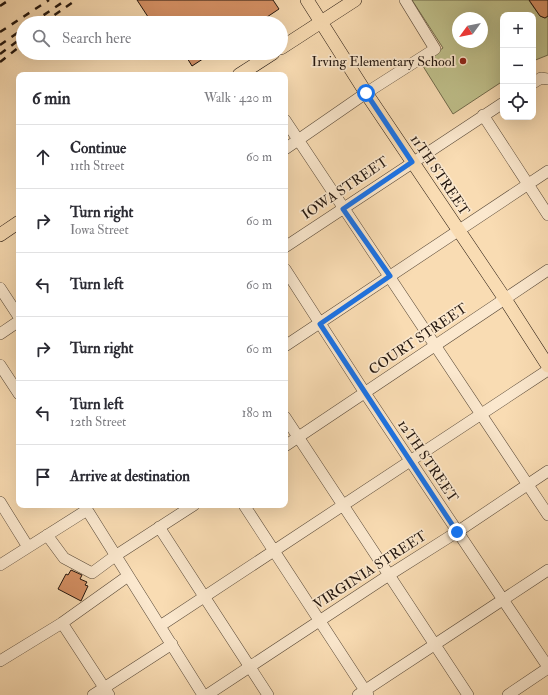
<!DOCTYPE html>
<meta charset="utf-8">
<style>
:root{--surface:#fff;--page:#f7f7f7;--text:#2b2b33;--muted:#7c7c81;--line:#e1e1e2}
body{margin:0;font-family:"IM FELL Double Pica",serif;background:var(--page);color:var(--text)}
.controls{position:absolute;right:12px;top:12px;display:grid;overflow:hidden;border-radius:8px;box-shadow:0 4px 16px #0002}
.controls button{width:36px;height:36px;display:grid;place-items:center;padding:0;border:0;border-bottom:1px solid var(--line);background:var(--surface);color:var(--text);font:20px sans-serif}
.compass{position:absolute;left:452px;top:12px;width:36px;height:36px;border-radius:50%;background:var(--surface);box-shadow:0 4px 16px #0002;rotate:237deg}
.stop{position:absolute;width:12px;height:12px;margin:-9px;border:3px solid #1a73e8;border-radius:50%;background:#fff}
.stop.end{background:#1a73e8;border-color:#fff;box-shadow:0 1px 4px #0008}
.list{margin:0;padding:0;list-style:none}
h2{display:flex;justify-content:space-between;align-items:center;height:52px;margin:0;padding:0 16px;font-size:17px}
h2 small{font-size:13px;font-weight:400;color:var(--muted)}
.list li{display:grid;grid-template-columns:26px 1fr auto;gap:12px;align-items:center;box-sizing:border-box;height:64px;padding:0 16px;border-top:1px solid var(--line)}
.list b{display:block;font-size:15px;white-space:nowrap}
.list p{margin:0;font-size:13px;white-space:nowrap;color:var(--muted)}
.list em{font-size:13px;font-style:normal;color:var(--muted)}
.icon{flex:none;width:22px;height:22px;fill:none;stroke:currentColor;stroke-width:2;stroke-linecap:round;stroke-linejoin:round}
.map{position:relative;flex:none;width:548px;height:695px;overflow:hidden}
.search{position:absolute;background:var(--surface);box-shadow:0 4px 16px #0002;left:16px;top:16px;width:272px;height:44px;display:flex;align-items:center;gap:10px;box-sizing:border-box;padding:0 14px;border-radius:22px;color:var(--muted);font-size:15px}
.panel{position:absolute;background:var(--surface);box-shadow:0 4px 16px #0002;left:16px;top:72px;width:272px;height:436px;border-radius:8px}
.map>svg:first-child{display:block}
.green{fill:#bfc08b;stroke:#716b4c;fill-rule:evenodd}
.building{fill:#d69165;stroke:#23160e}
.lines{fill:none;stroke-linecap:round;stroke-linejoin:round}
.minor-casing{stroke:#584837;stroke-width:12}
.major-casing{stroke:#23160e;stroke-width:14}
.minor{stroke:#fbe8ce;stroke-width:11}
.major{stroke:#f9dcb3;stroke-width:13}
.rail{stroke:#23160e;stroke-width:2.5;stroke-dasharray:7 7;stroke-linecap:butt}
.route{stroke:#1a73e8;stroke-width:5}
.poi-dot{fill:#8f2418;stroke:#fbe8ce;stroke-width:1.5}
.labels{text-anchor:middle;dominant-baseline:central;stroke-width:3.5;stroke-linejoin:round;paint-order:stroke}
.poi-label{font-size:14px;fill:#23160e;stroke:#fbe8ce;text-anchor:end}
.street-label{font-size:14px;fill:#23160e;stroke:#fbe8ce}
</style>
<div class="map">
<svg width="548" height="695" viewBox="0 0 548 695">
<rect width="100%" height="100%" fill="#f9dcb3"/>
<filter id="stains"><feTurbulence type="fractalNoise" baseFrequency=".005" numOctaves="4"/><feColorMatrix values="0 0 0 0 .2 0 0 0 0 .09 0 0 0 0 .02 0 0 0 .5 -.17"/></filter>
<radialGradient id="worn" r=".72"><stop offset=".6" stop-color="#630" stop-opacity="0"/><stop offset="1" stop-color="#630" stop-opacity=".3"/></radialGradient>
<path class="green" d="M412,0H530V2L540,16L545,18L548,16V55L533,61V15H503V81L453,114L421,63L443,48ZM458,18H482V42H458Z"/>
<path class="building" d="M137,0H273L279,9L258,23H152Z
M529,0H548V16L545,18L540,16Z
M184,53H212L192,66Z
M71,570L82,575L80,579L87,582L85,585L88,586L81,601L58,589L66,574L68,575Z"/>
<g class="lines">
<g class="minor-casing">
<path id="minor" d="M533,83L541,78L548,79
M483,115L548,215
M285,120L548,515
M285,149L366,93L435,49L405,0
M285,247L503,103
M285,269L365,393L548,667
M0,288L19,317
M0,334L19,321
M285,346L548,171
M0,365L19,394
M285,417L468,695
M285,446L548,270
M0,502L28,547
M84,505L203,695
M244,505L368,695
M159,527L268,695
M47,535L64,558L92,573L115,556L194,505
M0,565L87,510
M62,623L109,695
M160,626L548,370
M0,661L62,623L128,576
M93,695L172,644
M207,695L389,575L457,532L548,471
M358,695L548,570
M508,695L548,668"/>
</g>
<g class="major-casing">
<path id="major" d="M307,0L366,93L505,299L548,366
M281,48L355,0
M239,75L273,53
M0,235L19,222"/>
</g>
<use href="#minor" class="minor"/>
<use href="#major" class="major"/>
<path class="rail" d="M0,6L9,0
M32,23L66,0
M43,23L76,0
M0,32L49,0
M0,45L23,29
M0,54L23,37
M0,62L23,44"/>
</g>
<g class="lines">
<path class="route" d="M366,93L412,162L343,209L390,276L320,324L457,532"/>
</g>
<circle class="poi-dot" cx="463" cy="61" r="4"/>
<g class="labels">
<g class="poi-label">
<text x="455" y="61">Irving Elementary School</text>
</g>
<g class="street-label">
<text transform="translate(440 175) rotate(56)">11TH STREET</text>
<text transform="translate(345 188) rotate(-34)">IOWA STREET</text>
<text transform="translate(418 339) rotate(-34)">COURT STREET</text>
<text transform="translate(428 461) rotate(56)">12TH STREET</text>
<text transform="translate(370 570) rotate(-33)">VIRGINIA STREET</text>
</g>
</g>
<rect width="100%" height="100%" filter="url(#stains)"/>
<rect width="100%" height="100%" fill="url(#worn)"/>
</svg>
<div class="controls">
<button>+</button>
<button>−</button>
<button><svg class="icon" aria-label="locate" viewBox="0 0 24 24"><circle cx="12" cy="12" r="6"/><path d="M12 2v4M12 18v4M2 12h4M18 12h4"/></svg></button>
</div>
<svg class="compass" viewBox="-18 -18 36 36"><path d="M0-13l5 13h-10z" fill="#e53935"/><path d="M0 13l5-13h-10z" fill="#7c7c81"/></svg>
<div class="stop" style="left:366px;top:93px"></div>
<div class="stop end" style="left:457px;top:532px"></div>
<div class="search"><svg class="icon" aria-label="search" viewBox="0 0 24 24"><circle cx="10" cy="10" r="6"/><path d="M15 15l6 6"/></svg>Search here</div>
<section class="panel">
<h2>6 min<small>Walk · 420 m</small></h2>
<ul class="list">
<li><svg class="icon" aria-label="ahead" viewBox="0 0 24 24"><path d="M12 20V5M6 11l6-6 6 6"/></svg><div><b>Continue</b><p>11th Street</p></div><em>60 m</em></li>
<li><svg class="icon" aria-label="right" viewBox="0 0 24 24"><path d="M7 20v-9h11M14 6l5 5-5 5"/></svg><div><b>Turn right</b><p>Iowa Street</p></div><em>60 m</em></li>
<li><svg class="icon" aria-label="left" viewBox="0 0 24 24"><path d="M17 20v-9H6M10 6l-5 5 5 5"/></svg><div><b>Turn left</b></div><em>60 m</em></li>
<li><svg class="icon" aria-label="right" viewBox="0 0 24 24"><path d="M7 20v-9h11M14 6l5 5-5 5"/></svg><div><b>Turn right</b></div><em>60 m</em></li>
<li><svg class="icon" aria-label="left" viewBox="0 0 24 24"><path d="M17 20v-9H6M10 6l-5 5 5 5"/></svg><div><b>Turn left</b><p>12th Street</p></div><em>180 m</em></li>
<li><svg class="icon" aria-label="arrive" viewBox="0 0 24 24"><path d="M6 21V4h12l-3 4 3 4H6"/></svg><div><b>Arrive at destination</b></div></li>
</ul>
</section>
</div>
